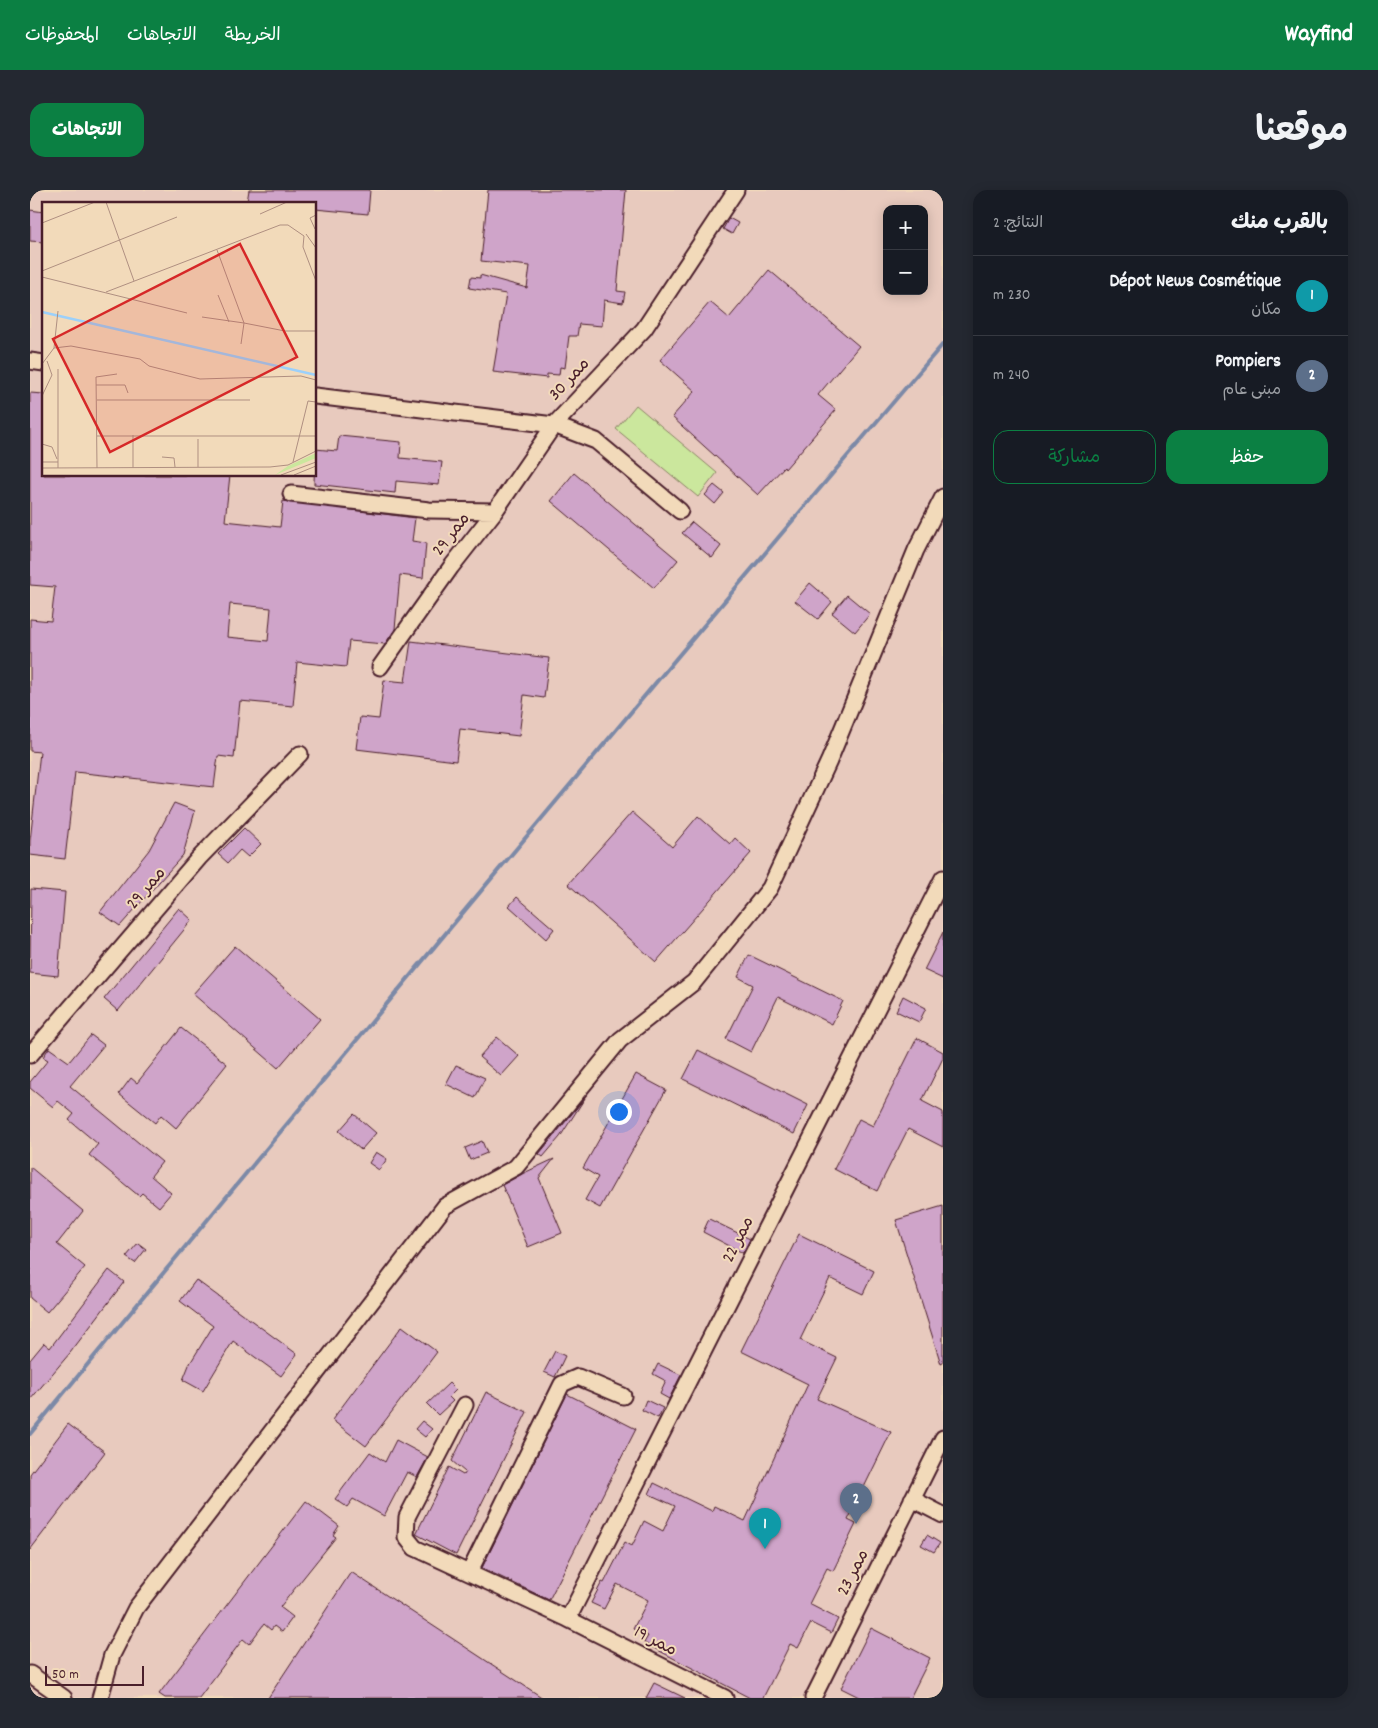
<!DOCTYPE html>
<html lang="ar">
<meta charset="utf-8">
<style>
:root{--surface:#171b24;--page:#242831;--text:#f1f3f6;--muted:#9ea1a6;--line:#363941;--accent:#0b8043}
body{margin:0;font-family:Dekko,"Playpen Sans Arabic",sans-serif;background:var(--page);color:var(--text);direction:rtl}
.controls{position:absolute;right:15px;top:15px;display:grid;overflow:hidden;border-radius:10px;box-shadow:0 2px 12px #0003}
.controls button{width:45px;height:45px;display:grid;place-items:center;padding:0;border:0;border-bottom:1px solid var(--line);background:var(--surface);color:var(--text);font:25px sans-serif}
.scale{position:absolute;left:15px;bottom:12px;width:99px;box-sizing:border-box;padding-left:5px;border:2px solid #4a1f2b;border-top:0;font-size:14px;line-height:18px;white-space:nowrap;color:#4a1f2b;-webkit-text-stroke:4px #f2daba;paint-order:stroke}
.you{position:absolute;left:588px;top:921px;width:18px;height:18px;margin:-12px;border:4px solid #fff;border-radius:50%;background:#1a73e8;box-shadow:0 0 0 8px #1a73e833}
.badge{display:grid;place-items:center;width:32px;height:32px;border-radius:50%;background:var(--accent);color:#fff;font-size:16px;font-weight:700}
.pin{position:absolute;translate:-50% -41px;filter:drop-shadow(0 1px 2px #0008)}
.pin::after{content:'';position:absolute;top:26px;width:18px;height:15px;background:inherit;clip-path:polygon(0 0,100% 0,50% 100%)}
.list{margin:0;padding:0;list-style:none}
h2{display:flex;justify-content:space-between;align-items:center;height:65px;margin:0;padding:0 20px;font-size:21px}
h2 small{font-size:16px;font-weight:400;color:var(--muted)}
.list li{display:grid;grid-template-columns:32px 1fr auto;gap:15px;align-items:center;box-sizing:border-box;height:80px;padding:0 20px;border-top:1px solid var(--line)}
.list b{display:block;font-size:19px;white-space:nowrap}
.list p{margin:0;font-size:16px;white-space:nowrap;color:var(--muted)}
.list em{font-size:16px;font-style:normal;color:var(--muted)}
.actions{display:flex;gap:10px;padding:15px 20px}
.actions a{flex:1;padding:11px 0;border:1px solid var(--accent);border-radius:15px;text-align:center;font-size:18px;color:var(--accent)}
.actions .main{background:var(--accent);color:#fff}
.map{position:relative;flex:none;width:913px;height:1508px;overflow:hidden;direction:ltr;border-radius:15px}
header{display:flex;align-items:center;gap:30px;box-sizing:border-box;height:70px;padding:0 25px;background:var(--accent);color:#fff}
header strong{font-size:24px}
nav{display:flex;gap:28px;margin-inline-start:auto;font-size:18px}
.intro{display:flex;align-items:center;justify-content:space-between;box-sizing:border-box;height:120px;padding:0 30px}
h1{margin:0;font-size:35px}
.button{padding:12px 22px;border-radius:15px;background:var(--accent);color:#fff;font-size:18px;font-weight:700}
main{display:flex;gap:30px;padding:0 30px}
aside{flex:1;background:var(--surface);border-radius:15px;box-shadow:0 2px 12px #0003}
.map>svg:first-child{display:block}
.built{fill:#e8cabe;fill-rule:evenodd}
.green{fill:#cbe79d;stroke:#8a8364}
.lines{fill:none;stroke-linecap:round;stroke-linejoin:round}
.stream{stroke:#7b89a7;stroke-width:4}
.building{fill:#cfa4c9;stroke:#4a1f2b;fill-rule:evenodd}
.minor-casing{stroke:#4a1f2b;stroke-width:19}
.minor{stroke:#f2daba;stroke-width:15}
.labels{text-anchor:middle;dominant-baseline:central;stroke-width:4;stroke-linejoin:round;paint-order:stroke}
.street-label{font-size:18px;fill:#4a1f2b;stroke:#f2daba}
.inset-river{fill:none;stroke:#9cd0fa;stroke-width:2.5}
.inset-road{fill:none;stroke:#af8f81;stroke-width:1}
.view{fill:#d62828;fill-opacity:0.15;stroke:#d62828;stroke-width:2.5}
.inset-edge{fill:none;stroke:#4a1f2b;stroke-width:2.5}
</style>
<header>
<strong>Wayfind</strong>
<nav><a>الخريطة</a><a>الاتجاهات</a><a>المحفوظات</a></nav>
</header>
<div class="intro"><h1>موقعنا</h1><a class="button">الاتجاهات</a></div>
<main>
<aside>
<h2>بالقرب منك<small>النتائج: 2</small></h2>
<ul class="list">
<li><span class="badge" style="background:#0f9aa8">1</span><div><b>Dépot News Cosmétique</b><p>مكان</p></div><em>230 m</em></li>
<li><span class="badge" style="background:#5c6f8a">2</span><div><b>Pompiers</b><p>مبنى عام</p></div><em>240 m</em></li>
</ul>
<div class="actions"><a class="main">حفظ</a><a>مشاركة</a></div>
</aside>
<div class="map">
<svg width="913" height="1508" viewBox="0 0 913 1508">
<rect width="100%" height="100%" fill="#f2daba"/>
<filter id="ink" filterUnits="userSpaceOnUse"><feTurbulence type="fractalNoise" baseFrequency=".02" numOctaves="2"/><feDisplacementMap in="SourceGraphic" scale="10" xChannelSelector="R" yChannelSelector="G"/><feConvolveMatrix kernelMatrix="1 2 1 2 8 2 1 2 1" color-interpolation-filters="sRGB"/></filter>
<g filter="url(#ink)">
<path class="built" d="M0,0H913V1508H0ZM14,14H285V285H14ZM857,19H894V101H857Z"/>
<path class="green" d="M606,215L687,283L668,307L586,239Z"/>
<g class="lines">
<path class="stream" d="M0,1244C302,879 605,514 913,154"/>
</g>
<path class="building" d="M219,0H340L338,24L285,19V14H234L217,12Z
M458,0H596L587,101L595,102L593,113L574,110L572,136L549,134L547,146H539L535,178L530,177L529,185L517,184V188L463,182L476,104L439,98L441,87L450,88V85L497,98L500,76L451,71Z
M0,20L14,22V52L0,51Z
M699,28L708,33L702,44L693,39Z
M739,80L829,156L788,205L806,220L755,279L754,277L728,305L642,227L665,201L630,170L680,112L699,128Z
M0,203L14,204V285H200L195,331L250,337L253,311L385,328L382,351L396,353L393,388L370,385L365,439L355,454L319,451L316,477L267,472L263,516L210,511L204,568L188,566L184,597L45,582L35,669L0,665V651L10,562L0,561V429L21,431L25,397L0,395ZM200,414L241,418L238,451L197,447Z
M309,246L371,252L370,268L412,272L409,295L366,291L365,303L284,294L285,259L307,261Z
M544,283L648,370L624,398L521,311Z
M684,295L694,303L685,314L675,305Z
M662,332L691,356L682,368L652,343Z
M780,393L802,412L788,429L765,411Z
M817,405L840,424L825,442L802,423Z
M381,451L519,468L514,508L494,505L489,546L430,539L426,571L326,559L330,527L349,529L354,490L375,492Z
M144,613L165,621L153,665L90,736L70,722L119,660Z
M602,622L642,657L668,626L700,654L705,648L721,663L626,772L538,694Z
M214,638L231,654L218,667L210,660L198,673L188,664Z
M1,699L35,702L28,786L0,783Z
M487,707L524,739L516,749L479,716Z
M149,718L162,730L88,821L74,809Z
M913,742V789L894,780Z
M205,756L290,829L248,878L163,804Z
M719,765L813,811L802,834L748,807L721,862L696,849L723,795L708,787Z
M873,806L896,818L889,832L866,821Z
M151,838L197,874L146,938L131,925L125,933L89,904L101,888L107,893Z
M61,845L74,855L40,896L132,972L121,986L141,1003L129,1017L112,1003L109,1006L59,965L68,954L39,930L44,924L28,911L23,917L0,898V892L18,870L13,867L19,858L39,872Z
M467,847L489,866L471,886L449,867Z
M887,848L913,862V868L892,911L913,922V957L878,939L847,1001L804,979L829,929L843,936Z
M668,860L778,915L764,944L653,889Z
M426,875L455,888L445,908L416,894Z
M606,884L636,900L570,1018L555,1010L568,987L553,978Z
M555,908L530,947L513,967L509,964Z
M324,924L346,943L331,960L309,941Z
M452,951L457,963L440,970L435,958Z
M346,962L357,969L349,980L339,973Z
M524,969L509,988L532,1043L498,1057L472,995L494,983Z
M0,977L53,1021L27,1054L55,1077L17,1122L0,1108Z
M913,1016V1173L911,1174L866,1030Z
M679,1029L720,1049L713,1063L673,1042Z
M769,1044L844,1081L833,1104L800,1088L770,1150L807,1168L787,1209L861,1242L818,1330L826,1334L803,1381L797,1378L779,1414L808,1429L801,1443L781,1433L768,1458L760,1454L733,1508H720L614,1453L618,1446L603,1439L618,1410L587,1394L574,1419L561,1413L572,1392L574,1393L595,1352L602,1356L614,1331L633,1341L645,1316L619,1304L624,1293L682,1321L684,1316L715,1331L778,1194L711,1161Z
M108,1053L116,1059L105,1073L96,1067Z
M79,1080L94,1092L40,1163L0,1210V1170L14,1153L20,1158Z
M166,1090L267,1164L251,1186L203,1151L173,1201L153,1190L159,1175L183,1136L150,1111Z
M372,1136L407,1162L336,1256L302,1230Z
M525,1161L535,1166L525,1187L514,1182Z
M628,1174L651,1185L639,1209L630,1204L636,1191L623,1184Z
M419,1193L426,1200L419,1207L423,1211L408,1225L397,1214Z
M456,1202L497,1222L426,1365L386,1344L419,1277L433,1285L435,1282L422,1271Z
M537,1204L606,1239L519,1410L452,1378Z
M616,1210L633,1218L628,1228L612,1220Z
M392,1231L402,1239L395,1247L385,1239Z
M38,1234L75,1262L0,1360V1284Z
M366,1250L398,1267L387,1287L377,1282L354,1326L323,1309L317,1317L305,1309L340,1262L355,1272Z
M276,1311L309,1336L303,1345L306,1347L250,1417L263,1427L252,1442L244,1436L241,1440L234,1434L219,1454L213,1449L169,1508H135L129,1504Z
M897,1345L910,1353L904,1362L891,1355Z
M321,1382L513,1508H238Z
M841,1438L900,1468L880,1508H831L811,1498Z
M624,1493L655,1508H616Z"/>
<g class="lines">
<g class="minor-casing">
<path id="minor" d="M0,171L14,173
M285,206L524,235L614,139L706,0
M261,304L399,320L465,321
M350,477L421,377L465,321L524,235L566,251L650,321
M0,865L169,668L270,564
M435,1215L377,1327L376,1347L385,1358L538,1429L695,1508
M882,1309L913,1325
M439,1383L532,1194L548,1187L593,1206
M538,1429L913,688
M0,1484L34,1508
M70,1508L82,1465L106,1418L415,1016L486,977L590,850L664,792L740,698L799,571L886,360L913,307
M783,1508L913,1248"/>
</g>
<use href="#minor" class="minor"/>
</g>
</g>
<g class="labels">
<g class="street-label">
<text transform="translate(540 190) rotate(-47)">ممر 30</text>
<text transform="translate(422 345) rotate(-52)">ممر 29</text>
<text transform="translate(117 699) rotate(-49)">ممر 29</text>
<text transform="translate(709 1050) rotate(-63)">ممر 22</text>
<text transform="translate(824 1383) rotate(-63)">ممر 23</text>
<text transform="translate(625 1452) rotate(27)">ممر 19</text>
</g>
</g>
<g transform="translate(12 12)">
<rect width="274" height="274" fill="#f2daba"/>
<path d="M274,251V256L233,273L246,264Z" fill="#cbe79d"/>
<path class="inset-river" d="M0,110L274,173"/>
<path class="inset-road" d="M64,0L92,79M218,12L245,0M0,21L53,0M273,27L268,16L274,13M264,32L274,46M262,34L261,45L274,79M175,48L202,121L243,129H274M0,69L135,15M0,75L145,111M64,90L238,23H246L262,34M176,93L187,120M160,115L202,121L199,142M12,146L29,144L98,157L107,164L158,177L259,174L274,178M0,162L12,146L16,109M54,183H83L86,191M0,194L10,173L5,159M55,198H208M55,234H274M0,242L10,245L15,257M120,255L132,256L133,265M0,260H16M251,260L266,199L274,200M156,265V237M0,266L228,265L246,263L274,249M16,266V167M55,266L54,175L75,172M91,266V233M239,273L274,260M252,273L274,264"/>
<path class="view" d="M198,42L255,155L68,250L11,137Z"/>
<rect width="274" height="274" class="inset-edge"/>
</g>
</svg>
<div class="controls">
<button>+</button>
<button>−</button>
</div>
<div class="scale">50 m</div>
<div class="you"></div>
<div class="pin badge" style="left:735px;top:1359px;background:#0f9aa8">1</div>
<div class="pin badge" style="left:826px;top:1334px;background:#5c6f8a">2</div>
</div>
</main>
